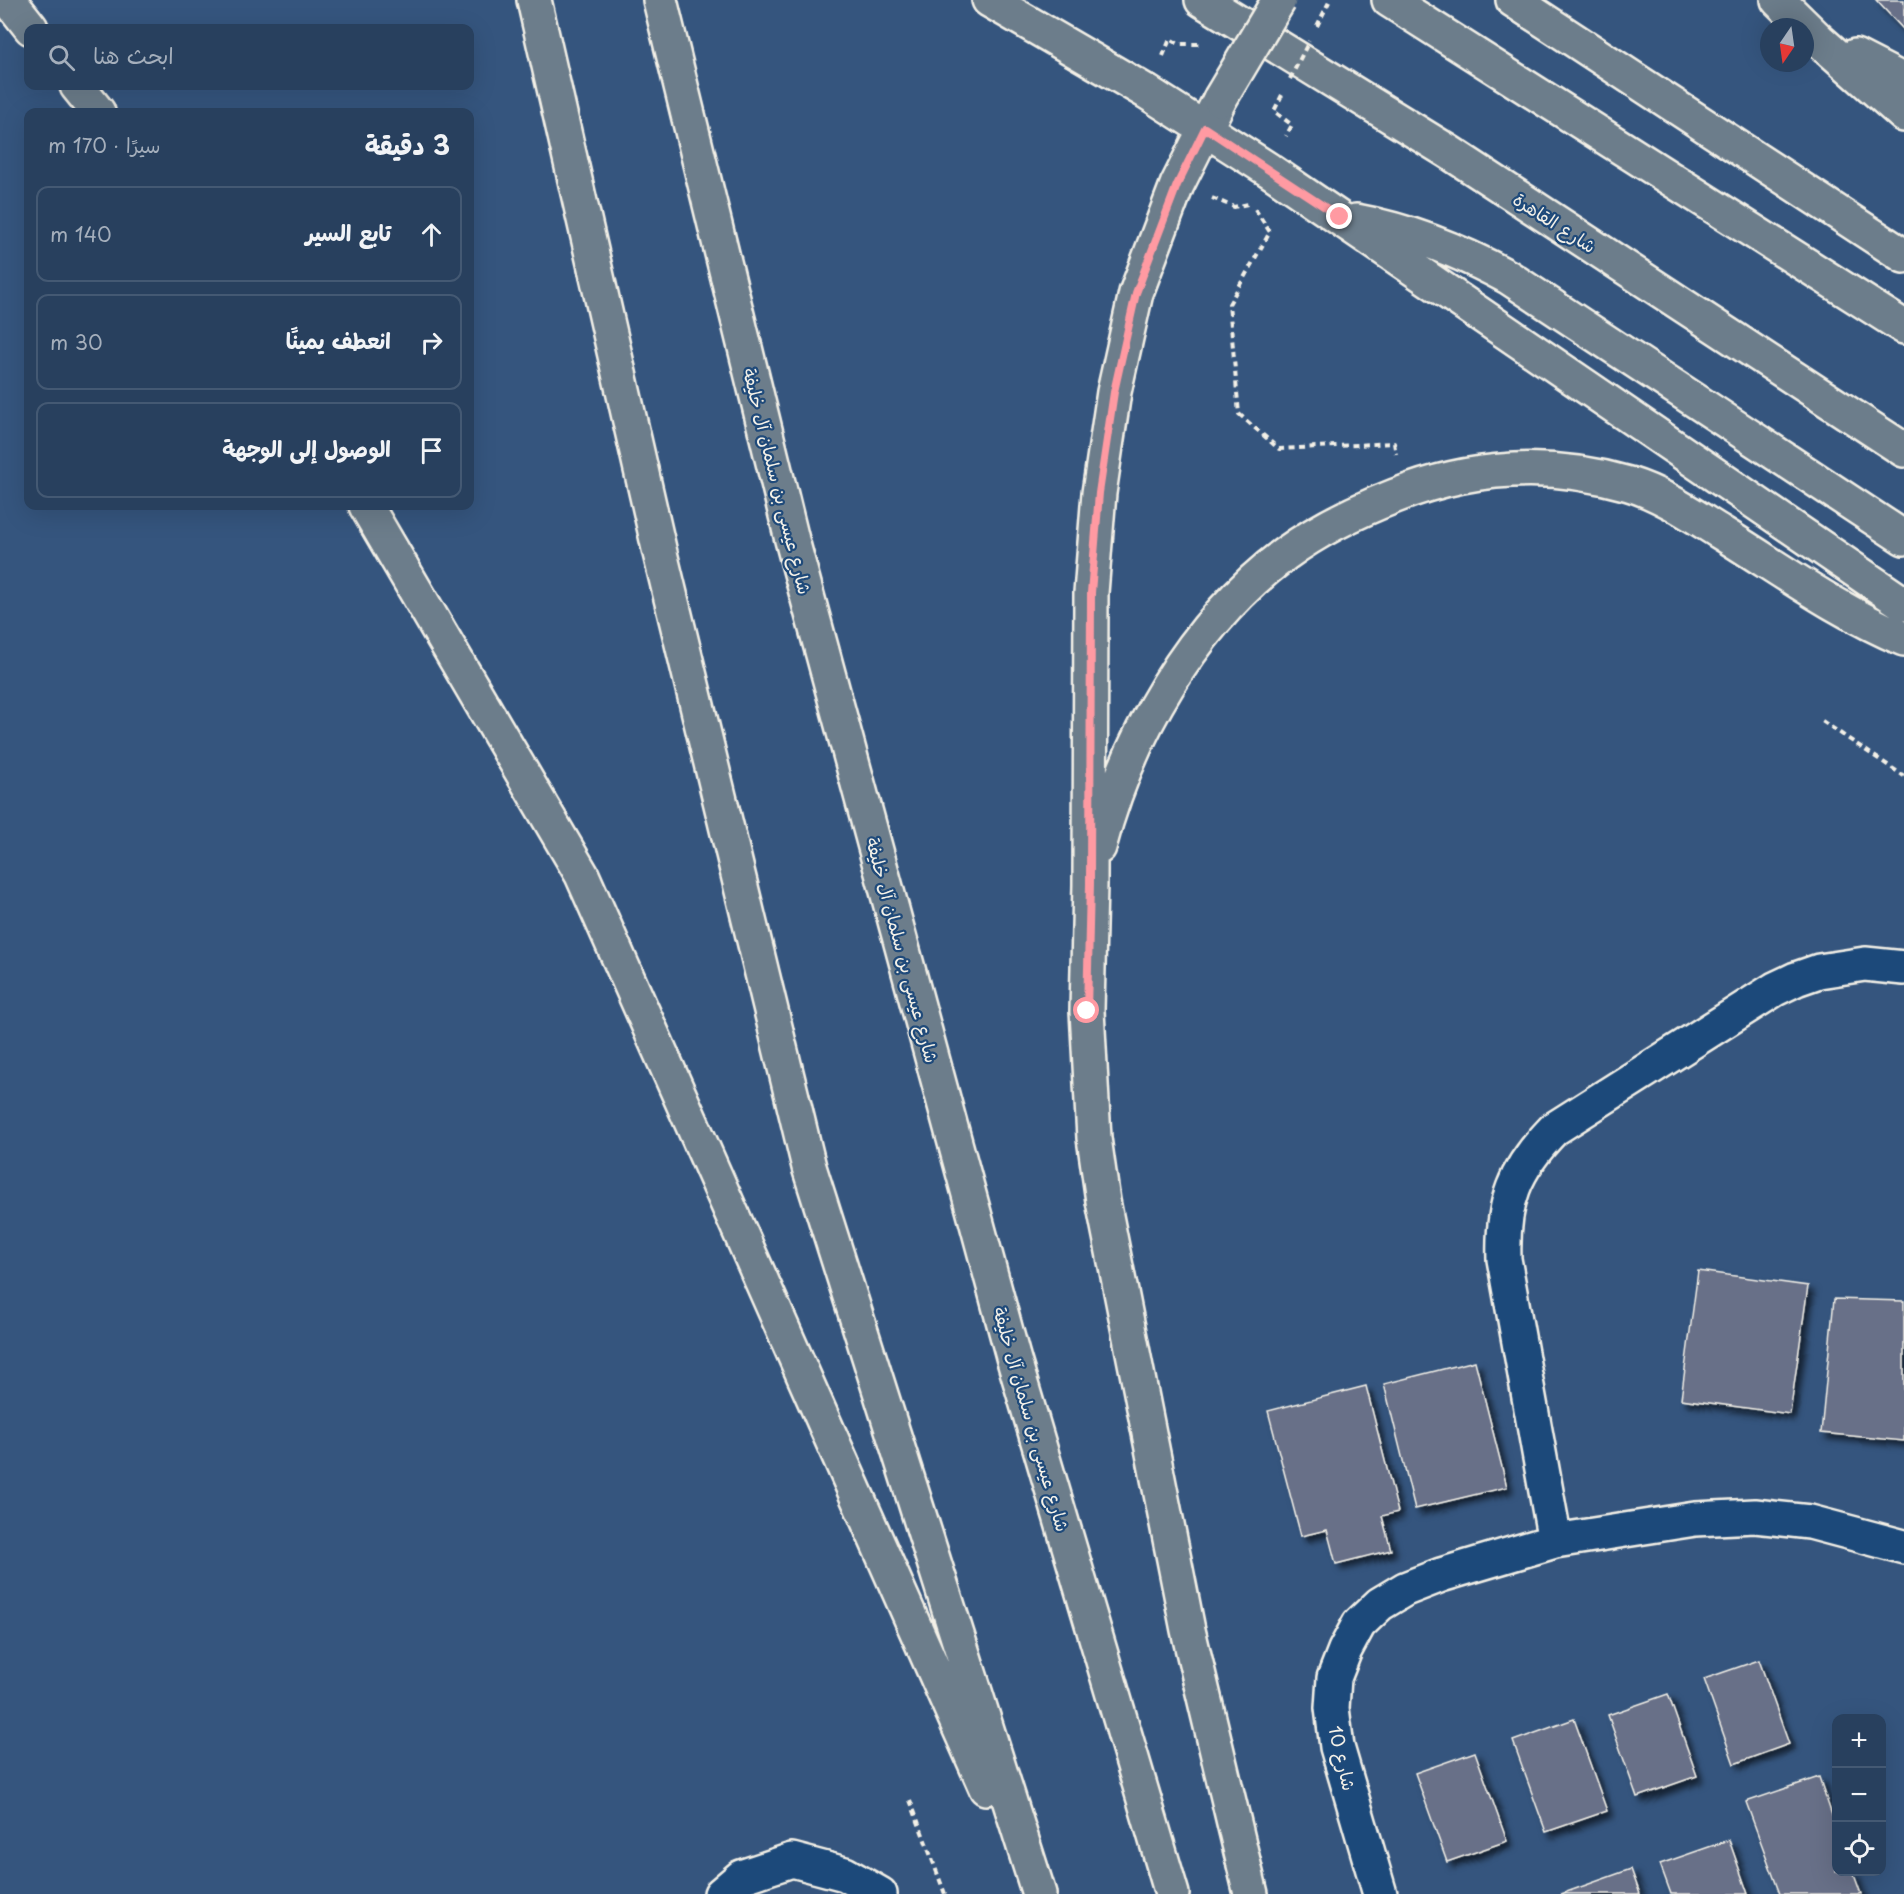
<!DOCTYPE html>
<html lang="ar">
<meta charset="utf-8">
<style>
:root{--surface:#28405e;--page:#304764;--text:#f1f3f6;--muted:#a5afbc;--line:#445973}
body{margin:0;font-family:"Playpen Sans","Playpen Sans Arabic",sans-serif;background:var(--page);color:var(--text);direction:rtl}
.controls{position:absolute;right:18px;bottom:18px;display:grid;overflow:hidden;border-radius:12px;box-shadow:0 6px 24px #0002}
.controls button{width:54px;height:54px;display:grid;place-items:center;padding:0;border:0;border-bottom:2px solid var(--line);background:var(--surface);color:var(--text);font:30px sans-serif}
.compass{position:absolute;left:1760px;top:18px;width:54px;height:54px;border-radius:50%;background:var(--surface);box-shadow:0 6px 24px #0002;rotate:193deg}
.stop{position:absolute;width:18px;height:18px;margin:-14px;border:4px solid #ff9aa2;border-radius:50%;background:#fff}
.stop.end{background:#ff9aa2;border-color:#fff;box-shadow:0 2px 6px #0008}
.list{margin:0;padding:0;list-style:none}
h2{display:flex;justify-content:space-between;align-items:center;height:78px;margin:0;padding:0 24px;font-size:26px}
h2 small{font-size:20px;font-weight:400;color:var(--muted)}
.list li{display:grid;grid-template-columns:39px 1fr auto;gap:18px;align-items:center;box-sizing:border-box;height:96px;margin:0 12px 12px;padding:0 12px;border:2px solid var(--line);border-radius:12px}
.list b{display:block;font-size:22px;white-space:nowrap}
.list em{font-size:20px;font-style:normal;color:var(--muted)}
.icon{flex:none;width:33px;height:33px;fill:none;stroke:currentColor;stroke-width:2;stroke-linecap:round;stroke-linejoin:round}
.map{position:relative;flex:none;width:1904px;height:1894px;overflow:hidden;direction:ltr}
.search{position:absolute;background:var(--surface);box-shadow:0 6px 24px #0002;left:24px;top:24px;width:450px;height:66px;display:flex;align-items:center;gap:15px;box-sizing:border-box;padding:0 21px;border-radius:12px;color:var(--muted);font-size:22px}
.panel{position:absolute;background:var(--surface);box-shadow:0 6px 24px #0002;left:24px;top:108px;width:450px;height:402px;border-radius:12px;direction:rtl}
.map>svg:first-child{display:block}
.building{fill:#676f88;stroke:#f4f1e8;stroke-width:1.5;filter:url(#shadow)}
.lines{fill:none;stroke-linecap:round;stroke-linejoin:round}
.minor-casing{stroke:#f4f1e8;stroke-width:38}
.major-casing{stroke:#f4f1e8;stroke-width:38}
.highway-casing{stroke:#f4f1e8;stroke-width:38}
.path{stroke:#f4f1e8;stroke-width:4;stroke-dasharray:6 4.5;stroke-linecap:butt}
.minor{stroke:#1f4a7a;stroke-width:33}
.major{stroke:#6c7d8b;stroke-width:33}
.highway{stroke:#6c7d8b;stroke-width:33}
.major-bridge-casing{stroke:#f4f1e8;stroke-width:38;stroke-linecap:butt}
.path-bridge{stroke:#f4f1e8;stroke-width:4;stroke-dasharray:6 4.5;stroke-linecap:butt}
.major-bridge{stroke:#6c7d8b;stroke-width:33}
.route{stroke:#ff9aa2;stroke-width:8}
.labels{text-anchor:middle;dominant-baseline:central;stroke-width:4.5;stroke-linejoin:round;paint-order:stroke}
.street-label{font-size:18px;fill:#f4f1e8;stroke:#1f4a7a}
</style>
<div class="map">
<svg width="1904" height="1894" viewBox="0 0 1904 1894">
<defs>
<filter id="shadow"><feDropShadow dx="5.5" dy="5.5" stdDeviation="3" flood-color="#0009"/></filter>
</defs>
<rect width="100%" height="100%" fill="#35557e"/>
<filter id="ink" filterUnits="userSpaceOnUse"><feTurbulence type="fractalNoise" baseFrequency=".0167" numOctaves="2"/><feDisplacementMap in="SourceGraphic" scale="12" xChannelSelector="R" yChannelSelector="G"/><feConvolveMatrix kernelMatrix="1 2 1 2 8 2 1 2 1" color-interpolation-filters="sRGB"/></filter>
<g filter="url(#ink)">
<path class="building" d="M1876,0H1904V30Z
M1698,1271L1808,1286L1790,1414L1681,1399Z
M1834,1299L1904,1301V1441L1821,1433Z
M1475,1361L1507,1487L1415,1509L1384,1384Z
M1366,1386L1398,1512L1382,1516L1391,1550L1336,1564L1327,1530L1301,1536L1268,1411Z
M1759,1660L1789,1744L1734,1764L1704,1679Z
M1668,1694L1697,1776L1637,1797L1608,1715Z
M1574,1719L1607,1811L1546,1832L1513,1741Z
M1475,1752L1507,1841L1447,1862L1415,1773Z
M1819,1777L1836,1827V1872H1853L1861,1894H1780L1746,1802Z
M1729,1840L1748,1894H1671L1660,1864Z
M1631,1869L1640,1894H1561Z"/>
<g class="lines">
<g class="minor-casing">
<path id="minor" d="M1555,1541L1504,1259C1502,1202 1514,1170 1554,1129L1775,989L1796,979L1819,971L1865,964L1904,968
M721,1894L741,1877L792,1860L845,1874L880,1894
M1380,1894L1337,1747L1332,1708L1334,1678L1345,1650L1359,1624L1380,1604L1405,1589L1441,1575L1555,1541L1695,1519L1755,1516L1810,1522L1904,1547"/>
</g>
<g class="major-casing">
<path id="major" d="M989,0L1147,92L1269,170L1904,604
M1202,0L1449,152L1904,450
M1389,0L1904,327
M1513,0L1904,256
M1778,0L1819,40L1904,115
M1855,56L1904,81
M1220,99L1177,185L1136,293L1114,392L1099,493L1091,593L1090,884L1087,1011L1094,1138L1103,1201L1188,1630L1251,1894
M1356,221C1411,231 1460,251 1508,277L1904,538
M1099,847C1128,736 1192,624 1285,554C1319,529 1356,511 1395,496C1470,466 1550,461 1629,484C1662,494 1691,514 1720,532C1780,569 1839,612 1904,639"/>
</g>
<g class="highway-casing">
<path id="highway" d="M9,0L31,28
M534,0L660,553L809,1167L1039,1894
M660,0L792,540L1013,1357L1172,1894
M77,86L98,112
M366,506L582,875L986,1788"/>
</g>
<path class="path" d="M1317,26L1330,0
M1163,56L1170,39L1179,44H1200
M1282,95L1274,111L1292,125L1286,136
M1212,198L1234,207L1248,204
M1255,209L1270,232L1229,304L1239,414L1279,449L1394,443L1396,454
M1822,721L1904,776
M910,1800L945,1894"/>
<use href="#minor" class="minor"/>
<use href="#major" class="major"/>
<use href="#highway" class="highway"/>
<g class="major-bridge-casing">
<path id="major-bridge" d="M1220,99L1279,0"/>
</g>
<path class="path-bridge" d="M1290,79L1309,41"/>
<use href="#major-bridge" class="major-bridge"/>
</g>
</g>
<g class="lines" filter="url(#ink)">
<path class="route" d="M1087,1011L1090,884L1091,593L1099,493L1114,392L1136,293L1177,185L1205,128L1340,217"/>
</g>
<g class="labels">
<g class="street-label">
<text transform="translate(1555 222) rotate(33)">شارع القاهرة</text>
<text transform="translate(778 481) rotate(76)">شارع عيسى بن سلمان آل خليفة</text>
<text transform="translate(903 950) rotate(75)">شارع عيسى بن سلمان آل خليفة</text>
<text transform="translate(1032 1419) rotate(74)">شارع عيسى بن سلمان آل خليفة</text>
<text transform="translate(1343 1758) rotate(77)">شارع 10</text>
</g>
</g>
</svg>
<div class="controls">
<button>+</button>
<button>−</button>
<button><svg class="icon" aria-label="locate" viewBox="0 0 24 24"><circle cx="12" cy="12" r="6"/><path d="M12 2v4M12 18v4M2 12h4M18 12h4"/></svg></button>
</div>
<svg class="compass" viewBox="-18 -18 36 36"><path d="M0-13l5 13h-10z" fill="#e53935"/><path d="M0 13l5-13h-10z" fill="#a5afbc"/></svg>
<div class="stop" style="left:1087px;top:1011px"></div>
<div class="stop end" style="left:1340px;top:217px"></div>
<div class="search"><svg class="icon" aria-label="search" viewBox="0 0 24 24"><circle cx="10" cy="10" r="6"/><path d="M15 15l6 6"/></svg>ابحث هنا</div>
<section class="panel">
<h2>3 دقيقة<small>سيرًا · 170 m</small></h2>
<ul class="list">
<li><svg class="icon" aria-label="ahead" viewBox="0 0 24 24"><path d="M12 20V5M6 11l6-6 6 6"/></svg><div><b>تابع السير</b></div><em>140 m</em></li>
<li><svg class="icon" aria-label="right" viewBox="0 0 24 24"><path d="M7 20v-9h11M14 6l5 5-5 5"/></svg><div><b>انعطف يمينًا</b></div><em>30 m</em></li>
<li><svg class="icon" aria-label="arrive" viewBox="0 0 24 24"><path d="M6 21V4h12l-3 4 3 4H6"/></svg><div><b>الوصول إلى الوجهة</b></div></li>
</ul>
</section>
</div>
